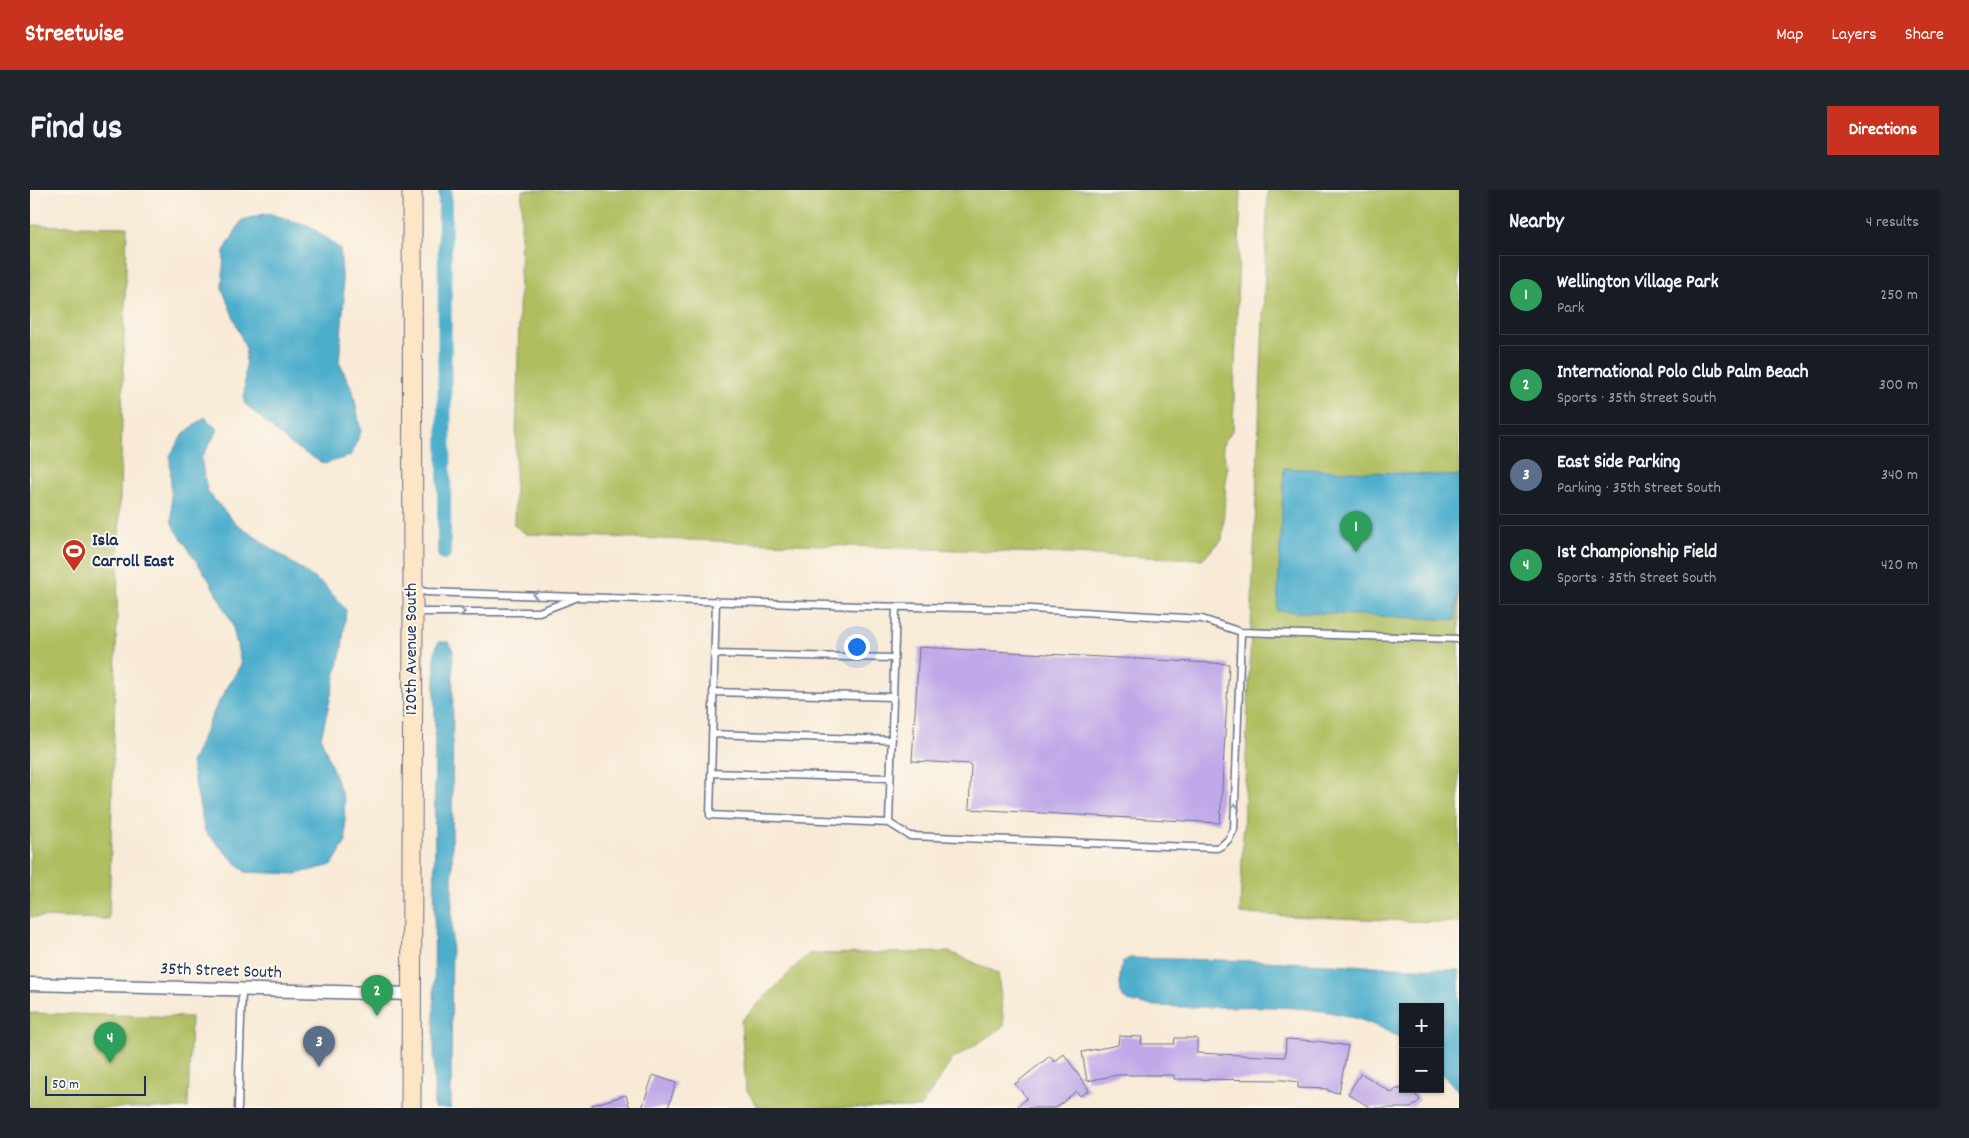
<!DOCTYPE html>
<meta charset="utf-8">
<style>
:root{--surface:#171b24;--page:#20242c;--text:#f1f3f6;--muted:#9ea1a6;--line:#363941;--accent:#c8321e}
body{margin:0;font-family:Dekko,sans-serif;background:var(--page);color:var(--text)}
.controls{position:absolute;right:15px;bottom:15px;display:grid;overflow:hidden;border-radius:0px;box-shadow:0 1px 4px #0004}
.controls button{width:45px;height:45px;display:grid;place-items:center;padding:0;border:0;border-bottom:1px solid var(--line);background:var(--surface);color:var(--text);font:25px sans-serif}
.scale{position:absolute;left:15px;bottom:12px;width:101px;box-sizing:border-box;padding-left:5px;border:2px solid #1b2f5e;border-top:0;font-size:14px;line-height:18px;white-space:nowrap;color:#1b2f5e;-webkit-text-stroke:4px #fbf7ec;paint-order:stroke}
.you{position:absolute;left:826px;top:456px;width:18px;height:18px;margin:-12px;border:4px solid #fff;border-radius:50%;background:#1a73e8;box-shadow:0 0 0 8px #1a73e833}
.badge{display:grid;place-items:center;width:32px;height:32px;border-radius:50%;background:var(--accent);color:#fff;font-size:16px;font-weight:700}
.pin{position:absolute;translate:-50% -41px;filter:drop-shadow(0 1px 2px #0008)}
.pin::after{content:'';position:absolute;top:26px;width:18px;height:15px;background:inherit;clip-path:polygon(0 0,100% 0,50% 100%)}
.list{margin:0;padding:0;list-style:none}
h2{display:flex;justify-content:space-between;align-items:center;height:65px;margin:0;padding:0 20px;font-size:21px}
h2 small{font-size:16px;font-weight:400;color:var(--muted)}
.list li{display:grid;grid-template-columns:32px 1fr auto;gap:15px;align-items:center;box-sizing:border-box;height:80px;margin:0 10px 10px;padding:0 10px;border:1px solid var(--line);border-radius:0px}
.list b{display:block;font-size:19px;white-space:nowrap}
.list p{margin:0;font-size:16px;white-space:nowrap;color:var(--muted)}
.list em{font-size:16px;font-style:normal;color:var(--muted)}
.map{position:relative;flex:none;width:1429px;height:918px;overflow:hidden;border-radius:0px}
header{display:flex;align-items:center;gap:30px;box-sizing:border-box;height:70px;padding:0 25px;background:var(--accent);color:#fff}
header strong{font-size:24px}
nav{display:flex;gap:28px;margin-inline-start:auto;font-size:18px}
.intro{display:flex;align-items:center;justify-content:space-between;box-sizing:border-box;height:120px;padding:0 30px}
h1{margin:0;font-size:35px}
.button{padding:12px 22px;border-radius:0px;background:var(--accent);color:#fff;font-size:18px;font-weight:700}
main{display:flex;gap:30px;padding:0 30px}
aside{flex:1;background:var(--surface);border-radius:0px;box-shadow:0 1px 4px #0004}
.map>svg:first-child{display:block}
.green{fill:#b0be60;stroke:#66765f}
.water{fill:#4daecc;stroke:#346e95}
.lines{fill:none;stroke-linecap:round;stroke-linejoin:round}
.canal{stroke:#4daecc;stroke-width:14}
.building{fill:#c0a9e8}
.lane-casing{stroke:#687088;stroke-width:9}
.street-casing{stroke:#687088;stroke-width:15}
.secondary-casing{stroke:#687088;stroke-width:21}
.lane{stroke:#fff;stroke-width:6}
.street{stroke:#fff;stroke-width:12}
.secondary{stroke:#fde5c5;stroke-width:19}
.oneway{stroke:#8d97ae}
.labels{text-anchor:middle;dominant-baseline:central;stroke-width:4;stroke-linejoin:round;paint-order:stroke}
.poi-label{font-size:18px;font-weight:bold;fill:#1b2f5e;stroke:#fbf7ec;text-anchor:start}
.street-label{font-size:18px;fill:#1b2f5e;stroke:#fbf7ec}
</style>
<header>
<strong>Streetwise</strong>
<nav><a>Map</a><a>Layers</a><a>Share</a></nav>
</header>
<div class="intro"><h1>Find us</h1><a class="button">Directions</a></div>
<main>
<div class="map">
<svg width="1429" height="918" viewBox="0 0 1429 918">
<rect width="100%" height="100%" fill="#fbf7ec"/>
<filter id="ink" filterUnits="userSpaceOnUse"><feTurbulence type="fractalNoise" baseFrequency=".02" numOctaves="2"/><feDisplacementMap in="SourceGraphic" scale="10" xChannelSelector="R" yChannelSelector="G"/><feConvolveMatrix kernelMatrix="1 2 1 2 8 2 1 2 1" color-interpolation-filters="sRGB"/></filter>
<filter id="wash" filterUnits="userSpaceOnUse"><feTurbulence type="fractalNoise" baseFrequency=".0096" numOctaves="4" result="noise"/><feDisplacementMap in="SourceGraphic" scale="20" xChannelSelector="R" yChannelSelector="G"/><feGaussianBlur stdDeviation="1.12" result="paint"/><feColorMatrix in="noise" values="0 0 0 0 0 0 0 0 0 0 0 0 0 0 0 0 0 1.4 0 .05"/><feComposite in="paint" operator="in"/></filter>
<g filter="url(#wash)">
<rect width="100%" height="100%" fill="#f8ead6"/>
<path class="green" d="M492,0H1211L1203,239L1192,256L1197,277L1192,350L1172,369L496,344L484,335Z
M1238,0H1429V733L1210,724Z
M0,35L97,37L79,729L0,727Z
M920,762L968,783L974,836L922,870L890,918H729L716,899L711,831L778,764Z
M0,823L161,827L158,918H0Z"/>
<path class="water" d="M238,23L280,36L310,59L314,109L309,172L323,201L331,242L320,266L294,274L260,254L214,213L216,159L192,98L194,61L212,30Z
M175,227L188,240L171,268L177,301L204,332L295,396L316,420L312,458L291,548L314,610L316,651L302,675L266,684L215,682L175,642L161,573L186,517L211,474L202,433L179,390L142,334L140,266L153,244Z
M1254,278L1429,286V376L1426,430L1247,421Z
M408,452H419L423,461L421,918H404L405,462Z
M1099,768L1234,771L1429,780V902L1410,881V817H1373V850C1299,801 1198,823 1114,815L1098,811L1092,807C1089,796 1089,783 1093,772Z"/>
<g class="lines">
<path class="canal" d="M414,363L415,0"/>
</g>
<g id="blocks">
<path class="building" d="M889,457L1199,474L1190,633L939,619L941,574L882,571Z
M1089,846L1112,847L1111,854H1144L1145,848H1167V863L1255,867L1256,849L1287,851L1318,856L1309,903L1298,901V899L1268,898V892L1254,890L1144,889V885H1087L1057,891L1052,862L1088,855Z
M1034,864L1059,900L1050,906L1046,901L1026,918H986L997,908L985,894L1020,866L1024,872Z
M1331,883L1362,903L1366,899H1381L1390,910L1381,918H1341L1318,904Z
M623,885L646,893L638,918H612Z
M596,905L600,918H562V915Z"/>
</g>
</g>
<g filter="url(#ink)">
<use href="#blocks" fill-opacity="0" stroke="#687088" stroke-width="1"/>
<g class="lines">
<g class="lane-casing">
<path id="lane" d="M548,407L829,416L1001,419L1172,429L1211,442L1429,449
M686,411L680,625L859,633
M866,417L859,633L880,646L1187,658C1197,653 1200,648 1204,639L1211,442
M384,422H509L548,407L396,402L386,399
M684,464L864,468
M683,502L863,507
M682,544L862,550
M681,583L860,588
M208,918L212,800"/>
</g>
<g class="street-casing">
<path id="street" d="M0,794L381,804"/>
</g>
<g class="secondary-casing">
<path id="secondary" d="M381,918L383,422L382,0"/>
</g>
<use href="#lane" class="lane"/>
<use href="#street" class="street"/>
<use href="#secondary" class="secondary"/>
</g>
<defs><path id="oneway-chevron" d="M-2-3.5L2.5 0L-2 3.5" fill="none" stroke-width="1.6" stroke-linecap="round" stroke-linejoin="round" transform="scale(1.25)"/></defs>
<g class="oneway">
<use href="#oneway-chevron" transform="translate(506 405) rotate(-178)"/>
<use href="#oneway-chevron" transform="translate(432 422)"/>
<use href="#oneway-chevron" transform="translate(1205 617) rotate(-88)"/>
</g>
</g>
<defs>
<g id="stadium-pin" transform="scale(1.25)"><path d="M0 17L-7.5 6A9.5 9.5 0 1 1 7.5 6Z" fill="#c8321e" stroke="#fbf7ec"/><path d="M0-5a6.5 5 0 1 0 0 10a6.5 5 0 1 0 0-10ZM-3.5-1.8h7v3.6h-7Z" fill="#fff"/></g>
</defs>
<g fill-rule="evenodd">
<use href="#stadium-pin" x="44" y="361"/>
</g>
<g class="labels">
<g class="poi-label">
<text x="62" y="351">Isla<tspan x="62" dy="21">Carroll East</tspan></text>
</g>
<g class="street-label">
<text transform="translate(382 459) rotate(-90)">120th Avenue South</text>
<text transform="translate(191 782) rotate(2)">35th Street South</text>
</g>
</g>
</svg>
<div class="controls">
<button>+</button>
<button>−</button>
</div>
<div class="scale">50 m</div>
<div class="you"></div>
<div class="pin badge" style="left:1326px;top:362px;background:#2e9e5b">1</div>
<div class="pin badge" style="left:347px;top:826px;background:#2e9e5b">2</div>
<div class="pin badge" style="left:289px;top:877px;background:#5c6f8a">3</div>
<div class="pin badge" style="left:80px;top:873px;background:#2e9e5b">4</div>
</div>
<aside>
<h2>Nearby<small>4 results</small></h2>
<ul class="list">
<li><span class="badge" style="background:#2e9e5b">1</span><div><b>Wellington Village Park</b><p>Park</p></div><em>250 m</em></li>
<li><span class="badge" style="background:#2e9e5b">2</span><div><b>International Polo Club Palm Beach</b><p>Sports · 35th Street South</p></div><em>300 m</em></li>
<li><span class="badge" style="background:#5c6f8a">3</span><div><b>East Side Parking</b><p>Parking · 35th Street South</p></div><em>340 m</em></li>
<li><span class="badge" style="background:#2e9e5b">4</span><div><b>1st Championship Field</b><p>Sports · 35th Street South</p></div><em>420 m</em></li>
</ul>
</aside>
</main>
